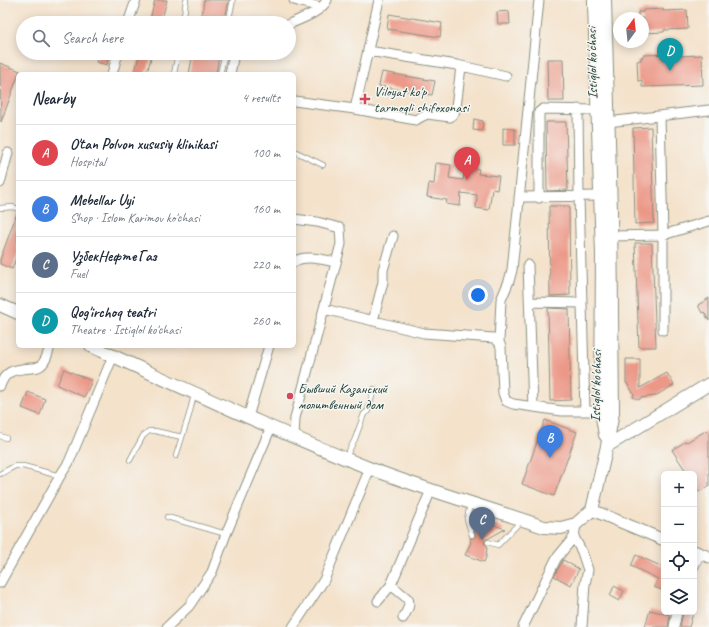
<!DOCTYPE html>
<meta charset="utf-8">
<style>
:root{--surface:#fff;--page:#f6f6f7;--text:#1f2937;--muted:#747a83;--line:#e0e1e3;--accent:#0b8043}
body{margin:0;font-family:Caveat,sans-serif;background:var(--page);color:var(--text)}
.controls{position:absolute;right:12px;bottom:12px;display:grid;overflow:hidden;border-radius:6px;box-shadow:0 2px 10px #0003}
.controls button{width:36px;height:36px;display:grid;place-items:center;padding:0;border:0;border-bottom:1px solid var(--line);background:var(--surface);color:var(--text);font:20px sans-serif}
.compass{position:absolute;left:613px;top:12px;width:36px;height:36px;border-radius:50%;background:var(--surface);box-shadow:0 2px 10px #0003;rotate:15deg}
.you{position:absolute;left:478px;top:295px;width:14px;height:14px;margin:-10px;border:3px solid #fff;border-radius:50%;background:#1a73e8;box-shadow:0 0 0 6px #1a73e833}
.badge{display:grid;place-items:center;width:26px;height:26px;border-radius:50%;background:var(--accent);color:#fff;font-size:13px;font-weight:700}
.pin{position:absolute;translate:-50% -33px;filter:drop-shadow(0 1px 2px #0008)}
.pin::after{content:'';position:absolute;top:21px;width:14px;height:12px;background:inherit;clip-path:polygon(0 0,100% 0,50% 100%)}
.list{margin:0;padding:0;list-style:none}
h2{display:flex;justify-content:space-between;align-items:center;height:52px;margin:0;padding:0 16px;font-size:17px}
h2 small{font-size:13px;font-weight:400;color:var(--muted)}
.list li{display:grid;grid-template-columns:26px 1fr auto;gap:12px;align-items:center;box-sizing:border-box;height:56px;padding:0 16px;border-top:1px solid var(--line)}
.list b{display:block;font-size:15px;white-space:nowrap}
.list p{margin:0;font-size:13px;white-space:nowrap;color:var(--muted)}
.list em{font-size:13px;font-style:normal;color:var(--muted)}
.icon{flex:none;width:22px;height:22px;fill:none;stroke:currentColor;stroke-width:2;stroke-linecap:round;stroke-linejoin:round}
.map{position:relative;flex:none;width:709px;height:627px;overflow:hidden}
.search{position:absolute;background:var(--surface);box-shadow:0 2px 10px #0003;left:16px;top:16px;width:280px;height:44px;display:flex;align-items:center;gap:10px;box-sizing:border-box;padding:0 14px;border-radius:22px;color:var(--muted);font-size:15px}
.panel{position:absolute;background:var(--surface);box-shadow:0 2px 10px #0003;left:16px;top:72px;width:280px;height:276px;border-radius:6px}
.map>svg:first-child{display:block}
.building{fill:#ec9887}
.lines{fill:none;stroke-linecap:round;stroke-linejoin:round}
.service-casing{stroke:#8a9080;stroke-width:6}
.minor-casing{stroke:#8a9080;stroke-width:11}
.tertiary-casing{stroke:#8a9080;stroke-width:13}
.secondary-casing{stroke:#8a9080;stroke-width:14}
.service{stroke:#fff;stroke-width:4.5}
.minor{stroke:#fff;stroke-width:9}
.tertiary{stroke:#fff;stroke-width:11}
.secondary{stroke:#fff;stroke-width:12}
.poi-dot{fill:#d1495b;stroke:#f6f6f2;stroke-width:1.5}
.labels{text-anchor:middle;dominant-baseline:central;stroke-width:3;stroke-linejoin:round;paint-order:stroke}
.street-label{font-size:14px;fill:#1f3d34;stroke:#f6f6f2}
.poi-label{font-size:14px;fill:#1f3d34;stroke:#f6f6f2;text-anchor:start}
</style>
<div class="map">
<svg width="709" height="627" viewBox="0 0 709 627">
<rect width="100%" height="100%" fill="#f6f6f2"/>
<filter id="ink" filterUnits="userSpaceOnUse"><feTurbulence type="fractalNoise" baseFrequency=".025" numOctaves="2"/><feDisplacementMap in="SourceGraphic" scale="8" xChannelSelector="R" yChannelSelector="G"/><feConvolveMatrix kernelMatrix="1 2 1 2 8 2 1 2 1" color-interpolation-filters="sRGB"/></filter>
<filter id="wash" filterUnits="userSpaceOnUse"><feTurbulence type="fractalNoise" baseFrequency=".012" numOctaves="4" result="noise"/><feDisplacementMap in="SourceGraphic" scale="16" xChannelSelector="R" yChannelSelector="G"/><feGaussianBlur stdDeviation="0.9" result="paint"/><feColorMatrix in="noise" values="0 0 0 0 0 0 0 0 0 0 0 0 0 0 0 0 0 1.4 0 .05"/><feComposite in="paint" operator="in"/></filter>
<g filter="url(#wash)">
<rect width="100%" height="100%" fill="#f4e2cb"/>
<g id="blocks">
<path class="building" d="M155,0H167L161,23H149Z
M204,0H229L224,23H217L201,20Z
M663,9V11L687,10L688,29L664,30V32L644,33V31H643V18H638V12H643V10Z
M509,11L510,24H498L497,12Z
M389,14L442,23L440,37L387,29Z
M98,53H110L107,65L96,62Z
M140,53H147L152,54L148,69H147L145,74H134Z
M193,53H203L219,56L216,74H189Z
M676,54V56L702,55L703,85L642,87V80L638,81L637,61L641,60V57H643V55Z
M547,59H563L564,101H548Z
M0,63L20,71L19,74H18V76L1,122Z
M382,72L435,81L432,95L379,86Z
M474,119L483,121L482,131L473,130Z
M546,122H566L568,190L547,191Z
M651,127L654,223L635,224L633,128Z
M503,128L515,129V145H503Z
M436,163L451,165L449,178L463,180L465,168L479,169L478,174L499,176L497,190L492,189L489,210L476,208L477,195L461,193L460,206L446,204L447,200L427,197L429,183L434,184Z
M549,206H569L570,295L550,296Z
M17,213L18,253L12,269L0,264V260Z
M635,243H652L656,347H639Z
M709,298V321L704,312L702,313L698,305Z
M548,308L569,309L571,400L550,401Z
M626,359H640V388L667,373L674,385L655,396L640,398L639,400L633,397L634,394L627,383H626Z
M64,369L92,381L84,397L57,385Z
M28,392L45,399L40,415L22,408Z
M545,420L577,432L554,496L522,484Z
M707,430L709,433V486L699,492L694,484V474H688L672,450L686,441L687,442Z
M487,522L505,529L489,538L485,540L484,543L487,546L486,557L484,562L465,555L471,542H470L471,538H473L476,536L474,530Z
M636,555L663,567L664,565V583L661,590L654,587L658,579L631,566Z
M563,560L579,569L571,585L554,576Z
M614,586L624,591L619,601L610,596Z
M650,610L670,615L668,627H645Z
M683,612L693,613L689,627H680Z"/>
</g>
</g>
<g filter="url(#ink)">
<use href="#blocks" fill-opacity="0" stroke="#8a9080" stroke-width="1"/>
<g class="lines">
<g class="service-casing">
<path id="service" d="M183,23L186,0
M228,23L233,0
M174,74L178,53
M220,74L225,53
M294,151L323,165
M0,208L13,207L18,209
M0,436L6,438
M176,456L189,415L194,395
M346,457L355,439L364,414L368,411L374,389
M130,460L143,436L149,431H155L182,437
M0,474L15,466H23L60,476
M470,504L467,519L472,535
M167,517L226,534
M488,542L498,545L522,520"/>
</g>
<g class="minor-casing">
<path id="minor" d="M294,0L316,6L320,8
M539,0L512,270L509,281L501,300L499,342L501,347L503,393L506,401L513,404L562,411H607
M128,23L136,0
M289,24C301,19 321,12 327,0
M368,51L457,65L506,76
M112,74L118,53
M230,74L234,53
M294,101L355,109L416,120L421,117L427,114L450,117L454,113L456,107L461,67
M355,109L379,0
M578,109L579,196L585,411
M660,116L663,235V330
M608,122L709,110
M0,183L8,153
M519,197L600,196
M539,198V112L543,109L597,110
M611,236L663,235L709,221
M294,262C304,254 324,260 336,262
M528,265L533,407
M530,302L582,303
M324,309L424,333L494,338L499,342
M373,321L383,282V270L393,236
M0,386C6,369 15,370 31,368C34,368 37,368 40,366C46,362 48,353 50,346
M248,417L269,346
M294,438L295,418L341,244L340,228L317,222L294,219
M574,537L582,552L588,570L585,584L582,627
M694,566L700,553
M0,583L60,476L69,462L113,356
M391,585L408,599C411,606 406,612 403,618
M378,601L391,585L431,490
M167,627L189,606L212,572L226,534L271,427
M293,627L324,580L370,468
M523,627L556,559L574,537L576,524
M674,627L677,612"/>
</g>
<g class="tertiary-casing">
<path id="tertiary" d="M592,510L664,540
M694,551L709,557"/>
</g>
<g class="secondary-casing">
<path id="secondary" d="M594,0V3L602,254L601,411L605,435
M0,305L18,313
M91,346C184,388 275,431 369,468C426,490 486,507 544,527L561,528L576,524L592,510L607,446L613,412L611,211L605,0
M607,446L709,384"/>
</g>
<use href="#service" class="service"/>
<use href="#minor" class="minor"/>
<use href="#tertiary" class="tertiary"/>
<use href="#secondary" class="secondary"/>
</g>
</g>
<g class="poi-dot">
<path d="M363 93h4v4h4v4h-4v4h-4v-4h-4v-4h4z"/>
<circle cx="290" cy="396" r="4"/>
</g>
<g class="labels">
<g class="street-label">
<text transform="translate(592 63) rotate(-91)">Istiqlol ko'chasi</text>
<text transform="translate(596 386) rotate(-89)">Istiqlol ko'chasi</text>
</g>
<g class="poi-label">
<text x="374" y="91">Viloyat ko'p<tspan x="374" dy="16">tarmoqli shifoxonasi</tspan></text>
<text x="298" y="388">Бывший Казанский<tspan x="298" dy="16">молитвенный дом</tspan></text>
</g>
</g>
</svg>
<div class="controls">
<button>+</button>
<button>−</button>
<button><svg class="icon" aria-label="locate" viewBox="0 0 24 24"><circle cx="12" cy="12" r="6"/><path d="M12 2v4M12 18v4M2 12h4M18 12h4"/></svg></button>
<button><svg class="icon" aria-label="layers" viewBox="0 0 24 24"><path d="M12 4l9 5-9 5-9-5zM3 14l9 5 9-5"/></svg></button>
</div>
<svg class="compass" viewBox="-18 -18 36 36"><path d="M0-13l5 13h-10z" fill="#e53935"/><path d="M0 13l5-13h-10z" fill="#747a83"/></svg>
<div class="you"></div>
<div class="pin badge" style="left:467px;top:180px;background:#e0444e">A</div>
<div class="pin badge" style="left:550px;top:458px;background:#3f7fe0">B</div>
<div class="pin badge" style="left:482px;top:540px;background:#5c6f8a">C</div>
<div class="pin badge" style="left:670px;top:71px;background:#0f9aa8">D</div>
<div class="search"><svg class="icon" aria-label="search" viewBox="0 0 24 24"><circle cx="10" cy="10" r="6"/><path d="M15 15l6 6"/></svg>Search here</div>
<section class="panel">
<h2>Nearby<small>4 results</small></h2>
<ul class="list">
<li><span class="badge" style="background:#e0444e">A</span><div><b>O'tan Polvon xususiy klinikasi</b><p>Hospital</p></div><em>100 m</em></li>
<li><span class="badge" style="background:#3f7fe0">B</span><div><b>Mebellar Uyi</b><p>Shop · Islom Karimov ko'chasi</p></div><em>160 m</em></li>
<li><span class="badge" style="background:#5c6f8a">C</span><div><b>УзбекНефтеГаз</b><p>Fuel</p></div><em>220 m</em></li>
<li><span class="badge" style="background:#0f9aa8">D</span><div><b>Qog'irchoq teatri</b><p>Theatre · Istiqlol ko'chasi</p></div><em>260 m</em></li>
</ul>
</section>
</div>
